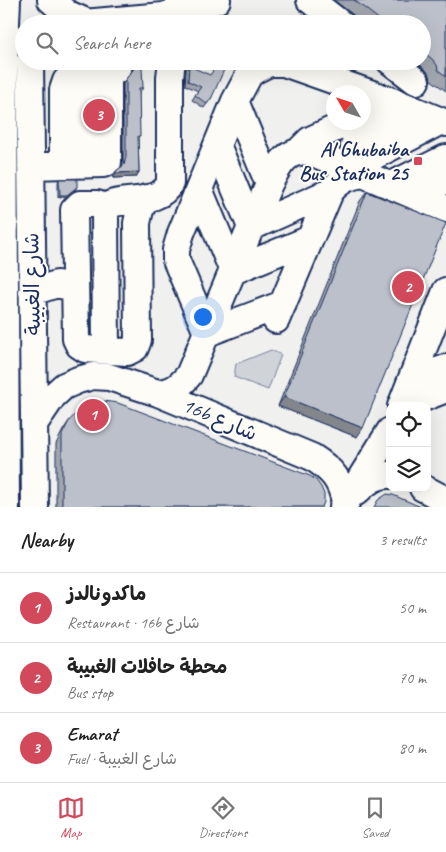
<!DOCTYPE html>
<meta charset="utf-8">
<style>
:root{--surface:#fff;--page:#f2f2f2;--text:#222;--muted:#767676;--line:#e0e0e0;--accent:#d1495b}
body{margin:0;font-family:Caveat,"Playpen Sans Arabic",sans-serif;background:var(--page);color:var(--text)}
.controls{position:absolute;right:15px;bottom:15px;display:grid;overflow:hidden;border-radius:10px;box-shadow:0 5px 20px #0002}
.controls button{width:45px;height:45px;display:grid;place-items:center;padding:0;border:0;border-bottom:1px solid var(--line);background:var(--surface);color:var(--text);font:25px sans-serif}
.compass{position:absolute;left:326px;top:85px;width:45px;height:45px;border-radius:50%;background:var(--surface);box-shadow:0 5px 20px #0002;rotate:309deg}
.you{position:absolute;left:202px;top:316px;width:18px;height:18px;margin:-12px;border:4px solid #fff;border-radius:50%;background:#1a73e8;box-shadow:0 0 0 8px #1a73e833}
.badge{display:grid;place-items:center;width:32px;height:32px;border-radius:50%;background:var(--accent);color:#fff;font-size:16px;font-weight:700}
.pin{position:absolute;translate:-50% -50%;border:2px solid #fff;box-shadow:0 1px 5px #0006}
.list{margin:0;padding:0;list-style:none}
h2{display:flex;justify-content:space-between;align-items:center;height:65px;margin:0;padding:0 20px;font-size:21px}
h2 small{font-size:16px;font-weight:400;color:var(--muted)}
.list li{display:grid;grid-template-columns:32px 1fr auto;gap:15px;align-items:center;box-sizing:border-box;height:70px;padding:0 20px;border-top:1px solid var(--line)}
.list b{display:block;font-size:19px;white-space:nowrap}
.list p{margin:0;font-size:16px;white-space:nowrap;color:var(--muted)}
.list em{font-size:16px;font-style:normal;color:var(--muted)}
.icon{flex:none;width:28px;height:28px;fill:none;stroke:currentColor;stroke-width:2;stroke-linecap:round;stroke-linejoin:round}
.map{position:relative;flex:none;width:446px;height:507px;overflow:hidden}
.search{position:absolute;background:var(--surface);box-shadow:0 5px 20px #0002;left:15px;right:15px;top:15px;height:55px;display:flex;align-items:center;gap:12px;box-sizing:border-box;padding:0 18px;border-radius:28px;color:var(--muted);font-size:19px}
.sheet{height:275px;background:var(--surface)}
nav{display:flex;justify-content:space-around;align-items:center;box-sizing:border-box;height:70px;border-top:1px solid var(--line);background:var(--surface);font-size:14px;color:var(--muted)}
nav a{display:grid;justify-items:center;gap:2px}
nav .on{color:var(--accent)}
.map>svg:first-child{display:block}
.green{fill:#d0d3d8;stroke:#76819b}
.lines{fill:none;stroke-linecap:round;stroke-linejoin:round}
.minor-casing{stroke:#1b2f5e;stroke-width:30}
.minor{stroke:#fdfcf7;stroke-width:26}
.wall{fill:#a1a5ae;stroke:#1b2f5e}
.shaded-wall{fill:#83868d;stroke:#1b2f5e}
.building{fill:#bbc0ca;stroke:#1b2f5e}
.poi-dot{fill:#d1495b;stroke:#fdfcf7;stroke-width:2}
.labels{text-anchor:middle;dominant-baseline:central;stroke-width:4;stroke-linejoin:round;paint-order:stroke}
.poi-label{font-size:21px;font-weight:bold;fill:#1b2f5e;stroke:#fdfcf7;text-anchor:end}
.street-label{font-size:21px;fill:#1b2f5e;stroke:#fdfcf7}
</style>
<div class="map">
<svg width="446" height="507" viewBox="0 0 446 507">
<rect width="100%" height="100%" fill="#f0f0ee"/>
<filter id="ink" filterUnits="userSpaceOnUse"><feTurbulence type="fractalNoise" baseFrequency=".02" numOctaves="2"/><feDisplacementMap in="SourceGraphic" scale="10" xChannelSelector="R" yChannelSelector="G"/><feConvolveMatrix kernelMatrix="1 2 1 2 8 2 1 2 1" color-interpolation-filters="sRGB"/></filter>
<g filter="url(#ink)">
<path class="green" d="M271,350L281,355L268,390L234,377L236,364Z"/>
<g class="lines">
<g class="minor-casing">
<path id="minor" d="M51,0L66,13L86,22
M310,0L341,24
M72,24L163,16L217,0
M30,61L35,507
M390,61L416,81
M235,101L269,184
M364,116L395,102
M217,145L251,227L330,192
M354,146L418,112
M299,151L310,140L349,122
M86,164V75
M63,165V90L66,81C80,67 112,85 119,65
M31,166L103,164L108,162V75
M351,168L441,121
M392,185L446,158
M199,189L233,271L310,239
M415,196L446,180
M105,214L102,206L97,204H80L74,210L76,339L79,345L85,349L127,352L135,348L138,340L137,223L140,210L146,198
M32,292L57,284L74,288
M283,304L207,333L176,260V250L181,233L235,101L249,75L255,70L269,63H284L395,102L446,123
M276,320L330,192C340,180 349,176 364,174
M106,350L105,214L106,208L111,204C129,198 160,204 170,183V77L172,61
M411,380L446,368
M158,393C173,392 180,386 189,375L269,184C279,165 286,148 311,152L446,209
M401,406L446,291
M403,406L446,389
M34,424L53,396L64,386L78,380L93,376L109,377L158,393L312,457C331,469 342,481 345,503
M423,488L446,500
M356,492C366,483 375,474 390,475
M6,507L4,69L7,0
M343,507L390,431"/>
</g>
<use href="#minor" class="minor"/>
</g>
<path class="wall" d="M334,0H446V91L431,80L430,75L425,69L415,61H422V24H365Z
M189,66L212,97L204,108L192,100L198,91L185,85L186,70Z
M126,79L143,88L139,93L138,138L139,172L136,177L113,178V176L116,171L122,167L123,162V84Z
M59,179L75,190L66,197H58V182Z
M367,192L357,437L278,406L360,201Z
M69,421L322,507H56V444L63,430Z"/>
<path class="shaded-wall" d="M139,172L136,177L113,178L116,173Z
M77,187L75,190L66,197H58L60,195Z
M284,397L363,428L357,437L278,406Z"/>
<path class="building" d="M354,0H446V76L438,70L437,65L432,59L422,51V24H385Z
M220,61H223L227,63L212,97L207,104L195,95L201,87L188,81L189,66L210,75Z
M135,67H142L143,88H139L140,136H138L139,172L116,173V171L124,165L126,157V79Z
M59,179H77V187L67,195H60Z
M367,192L446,223L363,428L284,397Z
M103,401L118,403L310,476L316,480L321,487L324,494V502L322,507H62V435L69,421L79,410L89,403Z
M387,494L393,495L421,507H374L378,500Z"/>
</g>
<rect class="poi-dot" x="413" y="156" width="10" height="10" rx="2.5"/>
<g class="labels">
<g class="poi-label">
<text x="408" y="149">Al Ghubaiba<tspan x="408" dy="24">Bus Station 25</tspan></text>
</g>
<g class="street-label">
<text transform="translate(32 284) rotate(-91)">شارع الغبيبة</text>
<text transform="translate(220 419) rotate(23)">16b شارع</text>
</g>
</g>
</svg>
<div class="controls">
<button><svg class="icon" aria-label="locate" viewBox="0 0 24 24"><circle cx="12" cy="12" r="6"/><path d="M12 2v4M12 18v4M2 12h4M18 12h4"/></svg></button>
<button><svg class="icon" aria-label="layers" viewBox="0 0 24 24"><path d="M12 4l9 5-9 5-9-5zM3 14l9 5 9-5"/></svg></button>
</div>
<svg class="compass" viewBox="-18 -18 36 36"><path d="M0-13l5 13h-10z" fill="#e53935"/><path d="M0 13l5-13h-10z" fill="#767676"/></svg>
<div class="you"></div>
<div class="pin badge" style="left:93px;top:415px">1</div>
<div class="pin badge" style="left:408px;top:287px">2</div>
<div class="pin badge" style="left:99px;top:115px">3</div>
<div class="search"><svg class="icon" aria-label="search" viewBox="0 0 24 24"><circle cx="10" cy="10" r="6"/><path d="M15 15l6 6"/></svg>Search here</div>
</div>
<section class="sheet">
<h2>Nearby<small>3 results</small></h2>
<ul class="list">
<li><span class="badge">1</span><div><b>ماكدونالدز</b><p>Restaurant · 16b شارع</p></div><em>50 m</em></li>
<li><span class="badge">2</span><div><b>محطة حافلات الغبيبة</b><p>Bus stop</p></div><em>70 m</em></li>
<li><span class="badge">3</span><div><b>Emarat</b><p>Fuel · شارع الغبيبة</p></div><em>80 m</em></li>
</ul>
</section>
<nav>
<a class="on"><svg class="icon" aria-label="map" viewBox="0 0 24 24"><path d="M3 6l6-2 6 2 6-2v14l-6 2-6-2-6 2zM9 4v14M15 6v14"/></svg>Map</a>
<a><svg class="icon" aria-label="directions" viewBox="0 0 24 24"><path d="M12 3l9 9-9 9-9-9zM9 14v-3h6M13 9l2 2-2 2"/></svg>Directions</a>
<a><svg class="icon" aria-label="saved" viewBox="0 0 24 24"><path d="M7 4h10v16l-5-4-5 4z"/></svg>Saved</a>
</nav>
